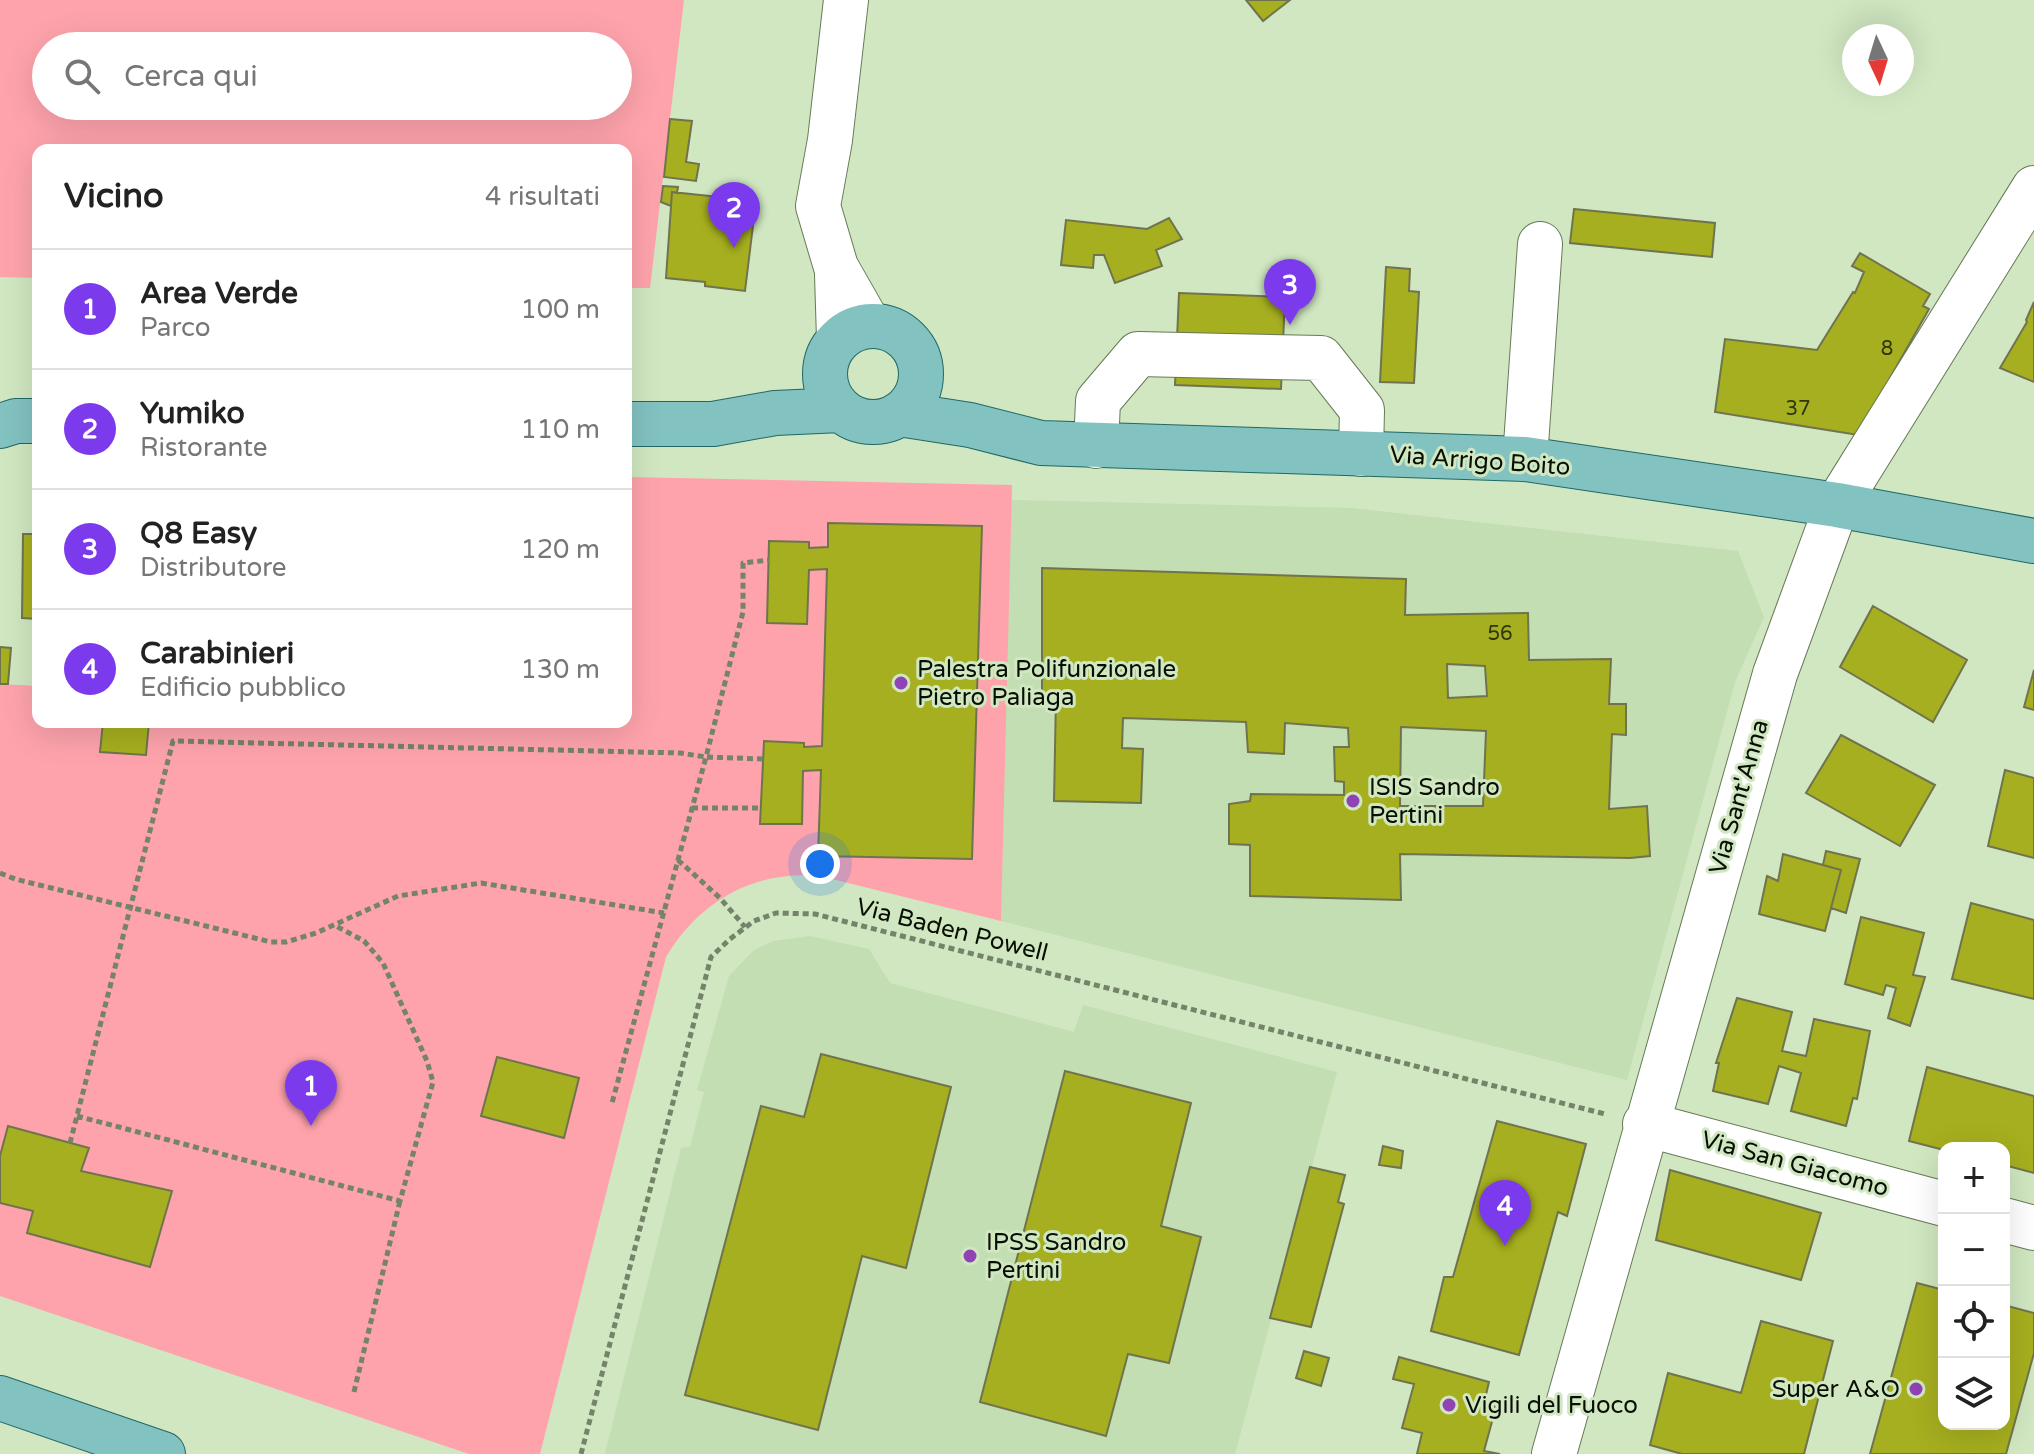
<!DOCTYPE html>
<html lang="it">
<meta charset="utf-8">
<style>
:root{--surface:#fff;--page:#f6f6f6;--text:#222;--muted:#767676;--line:#e0e0e0;--accent:#7c3aed}
body{margin:0;font-family:"Varela Round",sans-serif;background:var(--page);color:var(--text)}
.controls{position:absolute;right:24px;bottom:24px;display:grid;overflow:hidden;border-radius:16px;box-shadow:0 8px 32px #0002}
.controls button{width:72px;height:72px;display:grid;place-items:center;padding:0;border:0;border-bottom:2px solid var(--line);background:var(--surface);color:var(--text);font:40px sans-serif}
.compass{position:absolute;left:1842px;top:24px;width:72px;height:72px;border-radius:50%;background:var(--surface);box-shadow:0 8px 32px #0002;rotate:176deg}
.you{position:absolute;left:820px;top:864px;width:28px;height:28px;margin:-20px;border:6px solid #fff;border-radius:50%;background:#1a73e8;box-shadow:0 0 0 12px #1a73e833}
.badge{display:grid;place-items:center;width:52px;height:52px;border-radius:50%;background:var(--accent);color:#fff;font-size:26px;font-weight:700}
.pin{position:absolute;translate:-50% -66px;filter:drop-shadow(0 2px 4px #0008)}
.pin::after{content:'';position:absolute;top:42px;width:28px;height:24px;background:inherit;clip-path:polygon(0 0,100% 0,50% 100%)}
.list{margin:0;padding:0;list-style:none}
h2{display:flex;justify-content:space-between;align-items:center;height:104px;margin:0;padding:0 32px;font-size:34px}
h2 small{font-size:26px;font-weight:400;color:var(--muted)}
.list li{display:grid;grid-template-columns:52px 1fr auto;gap:24px;align-items:center;box-sizing:border-box;height:120px;padding:0 32px;border-top:2px solid var(--line)}
.list b{display:block;font-size:30px;white-space:nowrap}
.list p{margin:0;font-size:26px;white-space:nowrap;color:var(--muted)}
.list em{font-size:26px;font-style:normal;color:var(--muted)}
.icon{flex:none;width:44px;height:44px;fill:none;stroke:currentColor;stroke-width:2;stroke-linecap:round;stroke-linejoin:round}
.map{position:relative;flex:none;width:2034px;height:1454px;overflow:hidden}
.search{position:absolute;background:var(--surface);box-shadow:0 8px 32px #0002;left:32px;top:32px;width:600px;height:88px;display:flex;align-items:center;gap:20px;box-sizing:border-box;padding:0 28px;border-radius:44px;color:var(--muted);font-size:30px}
.panel{position:absolute;background:var(--surface);box-shadow:0 8px 32px #0002;left:32px;top:144px;width:600px;height:584px;border-radius:16px}
.map>svg:first-child{display:block}
.built{fill:#c3deb2}
.green{fill:#fea3ac;fill-rule:evenodd}
.building{fill:#a6af1f;stroke:#70744e;stroke-width:2;fill-rule:evenodd}
.lines{fill:none;stroke-linecap:round;stroke-linejoin:round}
.minor-casing{stroke:#667a58;stroke-width:46}
.major-casing{stroke:#216863;stroke-width:46}
.path{stroke:#74836a;stroke-width:5;stroke-dasharray:6 4;stroke-linecap:butt}
.minor{stroke:#fff;stroke-width:44}
.major{stroke:#82c2c1;stroke-width:44}
.poi-dot{fill:#9043b4;stroke:#d0e7c1;stroke-width:3}
.labels{text-anchor:middle;dominant-baseline:central;stroke-width:6;stroke-linejoin:round;paint-order:stroke}
.number-label{font-size:20px;fill:#2f360a}
.street-label{font-size:24px;fill:#070e03;stroke:#d0e7c1}
.poi-label{font-size:24px;fill:#070e03;stroke:#d0e7c1;text-anchor:start}
</style>
<div class="map">
<svg width="2034" height="1454" viewBox="0 0 2034 1454">
<rect width="100%" height="100%" fill="#d0e7c1"/>
<path class="built" d="M1011,500L1352,508L1738,551L1764,617L1735,682L1627,1080L1001,921Z
M810,936L869,949L890,983L1074,1032L1083,1005L1337,1072L1235,1454H605L681,1148L690,1147L704,1092L697,1090L729,976L754,950L773,941Z"/>
<path class="green" d="M0,0H684L650,288H626V150H38V278L0,277ZM46,46H618V106H46Z
M626,477L1012,485L1001,921L820,876C755,870 700,900 666,957L540,1454H469L0,1296V684L38,686V722H626Z"/>
<path class="building" d="M1246,0H1290L1263,21Z
M670,119L692,121L686,162L699,164L696,181L664,177Z
M663,186L678,187L677,193L672,192L671,206L661,202Z
M672,192L756,201L745,291L705,286V282L666,278Z
M1574,209L1715,223L1712,257L1570,243Z
M1169,218L1182,239L1156,250L1162,266L1115,283L1104,255H1094L1093,268L1061,265L1066,220L1147,229Z
M1860,253L1930,294L1923,306L1929,309L1858,435L1715,412L1725,339L1817,350L1853,292L1855,293L1864,272L1852,266Z
M1386,267L1410,269L1409,291L1419,292L1414,383L1380,382Z
M1179,293L1285,297L1281,389L1175,385Z
M2034,302V382L2000,368L2027,322L2026,320Z
M828,523L982,526L972,859L818,856L821,770L803,771L802,824H760L764,741L804,743V747L822,746L827,569L809,570L807,624L767,623L769,541L809,542V548L828,547Z
M23,534H38V619L22,618Z
M1042,568L1406,579L1405,615L1528,613L1529,660L1611,659L1609,704H1626V735L1612,734L1609,809L1647,806L1650,856L1630,858L1400,854L1401,900L1250,896V845L1229,844V804L1250,801L1251,794L1344,795V782L1335,781L1334,747H1349L1348,728L1285,723L1284,754L1248,752L1246,722L1123,718L1122,748L1143,749L1141,803L1054,801L1056,696L1042,693ZM1447,664L1485,666L1487,696L1448,698ZM1401,727L1486,731L1483,806H1400Z
M1873,606L1967,660L1933,722L1840,667Z
M0,647L11,648L8,684H0Z
M2034,670V710L2024,707Z
M103,722H149L146,755L100,752Z
M1841,735L1935,785L1900,846L1806,793Z
M2005,770L2034,778V858L1988,846Z
M1826,851L1860,859L1846,913L1831,908L1841,870L1823,865Z
M1783,854L1841,870L1825,931L1759,914L1767,876L1778,881Z
M1971,903L2034,920V999L1952,979Z
M1861,917L1924,933L1913,975L1925,977L1910,1026L1888,1018L1896,988L1886,985L1883,995L1845,984Z
M1737,998L1792,1012L1782,1051L1806,1056L1814,1019L1870,1031L1857,1099L1853,1098L1846,1126L1791,1111L1801,1073L1779,1066L1768,1104L1713,1091L1719,1063H1716Z
M821,1054L951,1087L906,1268L862,1256L818,1430L685,1395L761,1106L804,1117Z
M497,1057L579,1078L564,1138L481,1116Z
M1927,1067L2034,1096V1173L2004,1165V1148L1944,1150L1909,1141Z
M1065,1071L1191,1103L1161,1226L1201,1237L1169,1363L1128,1354L1106,1436L980,1402Z
M1497,1121L1586,1144L1567,1216L1558,1212L1519,1355L1431,1331L1444,1277H1453Z
M8,1126L89,1148L81,1171L172,1191L150,1267L27,1233L33,1211L0,1203V1156Z
M1383,1146L1403,1151L1401,1168L1379,1165Z
M1310,1167L1345,1175L1338,1202L1344,1204L1311,1327L1270,1318Z
M1670,1170L1821,1213L1801,1280L1656,1240Z
M1917,1283L1944,1290V1424H2004V1305L2034,1313V1353L2006,1454H1870Z
M1761,1321L1833,1341L1804,1454H1682L1650,1445L1668,1373L1741,1393Z
M1304,1351L1329,1358L1321,1386L1296,1378Z
M1399,1357L1489,1382L1484,1403L1496,1407L1484,1451L1500,1454H1417L1422,1433L1402,1428L1414,1384L1393,1379Z"/>
<g class="lines">
<g class="minor-casing">
<path id="minor" d="M846,0L830,140L818,206L836,267L869,325
M837,274L839,339
M1096,446L1098,401L1138,354L1321,358L1362,410L1361,454
M1525,459L1540,244
M1645,1124L1944,1204
M2004,1220L2034,1228
M1554,1454L1775,674L1837,505L2034,188"/>
</g>
<g class="major-casing">
<path id="major" d="M825 374a48 48 0 1 1 96 0a48 48 0 1 1-96 0Z
M899,414L970,425L1041,443L1525,459L1837,505L2034,541
M626,424H713L775,413L841,410
M0,426L16,421H38
M0,1398L163,1454"/>
</g>
<path class="path" d="M763,759L706,757L743,612V563L769,560
M692,808H761
M678,860L720,898L745,927
M0,873L15,879L271,942H286L316,933L398,896L481,883L664,913
M77,1116L400,1201L433,1082L427,1061L383,963L364,941L334,925
M70,1143L173,741L680,753L706,757L612,1103
M354,1392L400,1201
M581,1454L711,957L730,939L754,921L776,913L815,914L1605,1114"/>
<use href="#minor" class="minor"/>
<use href="#major" class="major"/>
</g>
<g class="poi-dot">
<circle cx="901" cy="683" r="8"/>
<circle cx="1353" cy="801" r="8"/>
<circle cx="970" cy="1256" r="8"/>
<circle cx="1916" cy="1389" r="8"/>
<circle cx="1449" cy="1405" r="8"/>
</g>
<g class="labels">
<g class="number-label">
<text x="1887" y="349">8</text>
<text x="1798" y="409">37</text>
<text x="1500" y="634">56</text>
</g>
<g class="street-label">
<text transform="translate(1480 461) rotate(4)">Via Arrigo Boito</text>
<text transform="translate(1739 797) rotate(-74)">Via Sant'Anna</text>
<text transform="translate(952 930) rotate(14)">Via Baden Powell</text>
<text transform="translate(1795 1164) rotate(15)">Via San Giacomo</text>
</g>
<g class="poi-label">
<text x="917" y="669">Palestra Polifunzionale<tspan x="917" dy="28">Pietro Paliaga</tspan></text>
<text x="1369" y="787">ISIS Sandro<tspan x="1369" dy="28">Pertini</tspan></text>
<text x="986" y="1242">IPSS Sandro<tspan x="986" dy="28">Pertini</tspan></text>
<text x="1900" y="1389" text-anchor="end">Super A&amp;O</text>
<text x="1465" y="1405">Vigili del Fuoco</text>
</g>
</g>
</svg>
<div class="controls">
<button>+</button>
<button>−</button>
<button><svg class="icon" aria-label="locate" viewBox="0 0 24 24"><circle cx="12" cy="12" r="6"/><path d="M12 2v4M12 18v4M2 12h4M18 12h4"/></svg></button>
<button><svg class="icon" aria-label="layers" viewBox="0 0 24 24"><path d="M12 4l9 5-9 5-9-5zM3 14l9 5 9-5"/></svg></button>
</div>
<svg class="compass" viewBox="-18 -18 36 36"><path d="M0-13l5 13h-10z" fill="#e53935"/><path d="M0 13l5-13h-10z" fill="#767676"/></svg>
<div class="you"></div>
<div class="pin badge" style="left:311px;top:1126px">1</div>
<div class="pin badge" style="left:734px;top:248px">2</div>
<div class="pin badge" style="left:1290px;top:325px">3</div>
<div class="pin badge" style="left:1505px;top:1246px">4</div>
<div class="search"><svg class="icon" aria-label="search" viewBox="0 0 24 24"><circle cx="10" cy="10" r="6"/><path d="M15 15l6 6"/></svg>Cerca qui</div>
<section class="panel">
<h2>Vicino<small>4 risultati</small></h2>
<ul class="list">
<li><span class="badge">1</span><div><b>Area Verde</b><p>Parco</p></div><em>100 m</em></li>
<li><span class="badge">2</span><div><b>Yumiko</b><p>Ristorante</p></div><em>110 m</em></li>
<li><span class="badge">3</span><div><b>Q8 Easy</b><p>Distributore</p></div><em>120 m</em></li>
<li><span class="badge">4</span><div><b>Carabinieri</b><p>Edificio pubblico</p></div><em>130 m</em></li>
</ul>
</section>
</div>
